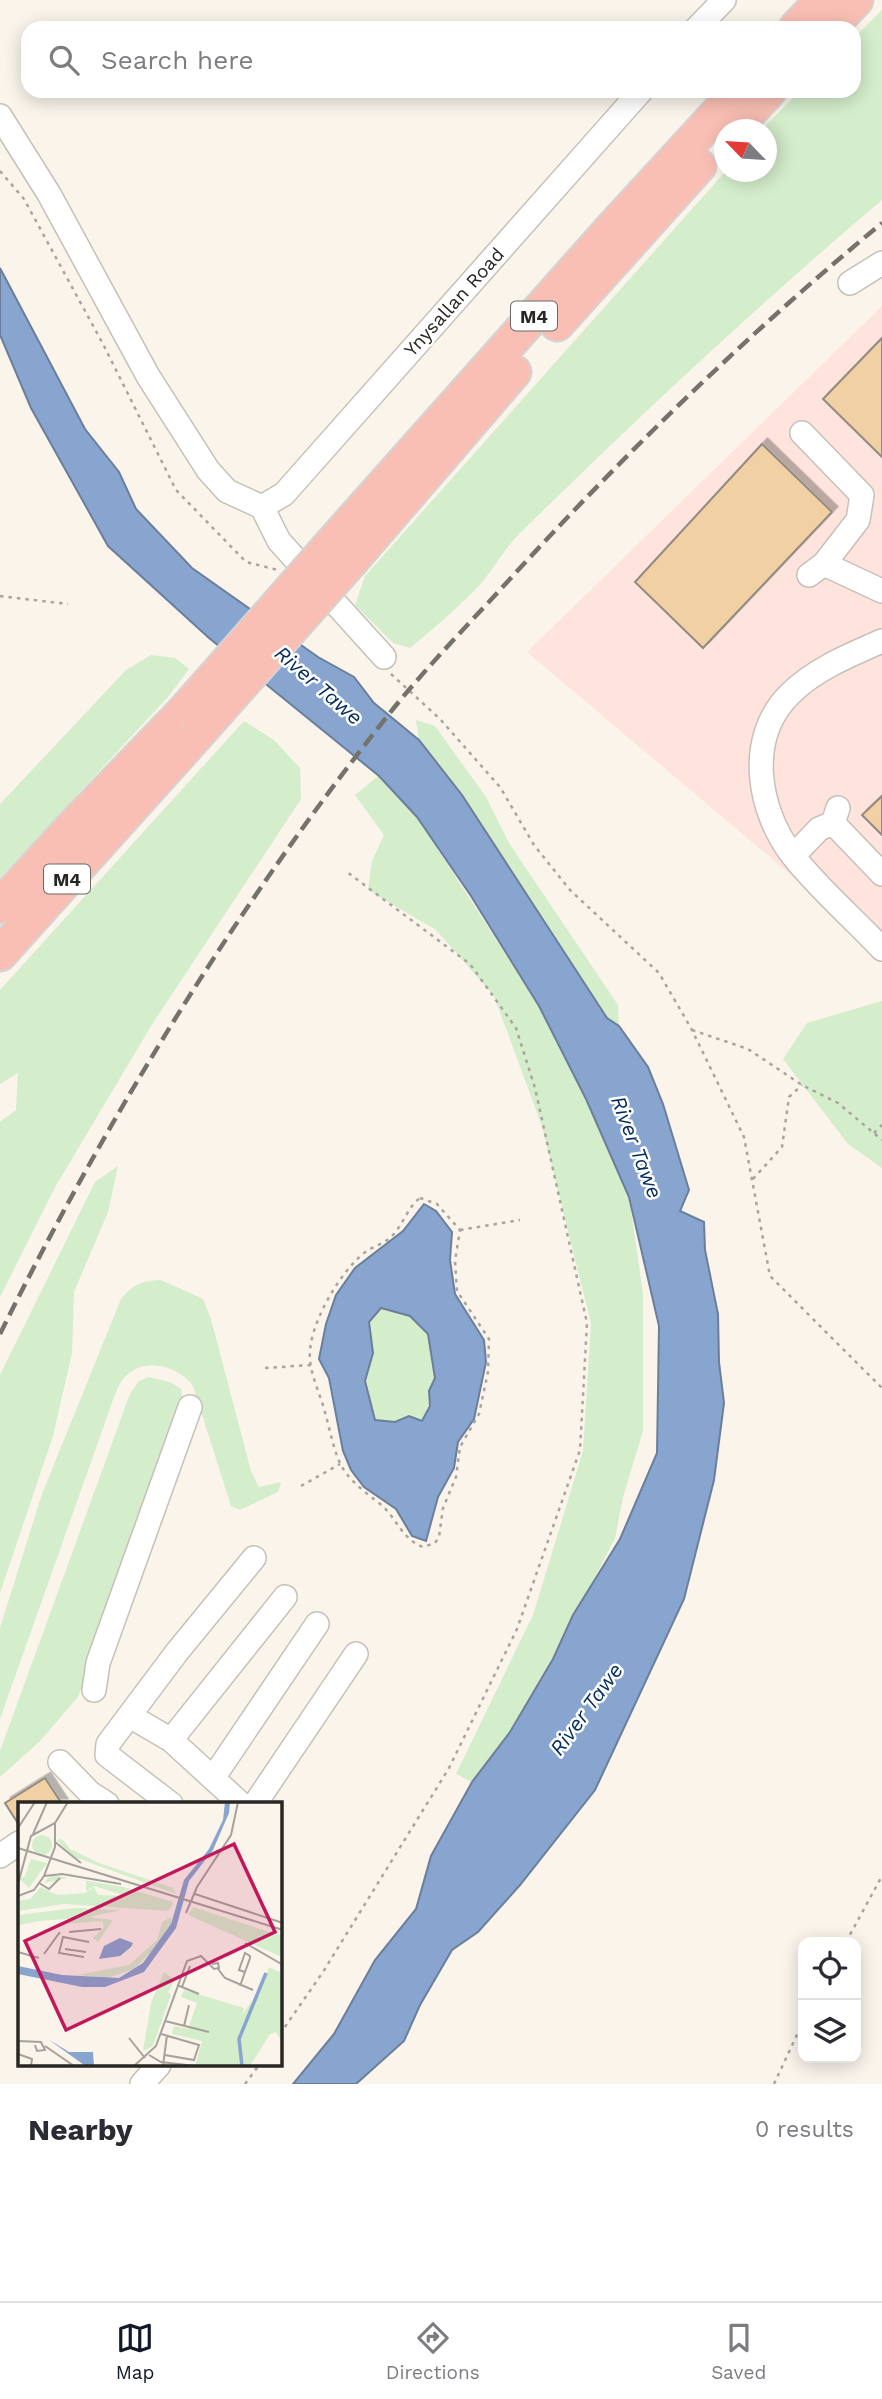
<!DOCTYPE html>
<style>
:root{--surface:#fff;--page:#f2f2f3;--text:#2b2b33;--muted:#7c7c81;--line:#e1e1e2;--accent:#111827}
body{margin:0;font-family:"Work Sans",sans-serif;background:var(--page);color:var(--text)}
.controls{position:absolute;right:21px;bottom:21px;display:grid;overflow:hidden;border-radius:14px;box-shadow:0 4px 18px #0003}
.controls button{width:63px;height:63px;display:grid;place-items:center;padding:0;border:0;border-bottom:2px solid var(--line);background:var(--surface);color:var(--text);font:35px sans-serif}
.compass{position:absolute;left:714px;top:119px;width:63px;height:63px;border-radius:50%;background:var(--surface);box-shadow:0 4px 18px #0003;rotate:295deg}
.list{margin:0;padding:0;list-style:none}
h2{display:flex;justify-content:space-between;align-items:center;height:91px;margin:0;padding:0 28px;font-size:30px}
h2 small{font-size:23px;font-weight:400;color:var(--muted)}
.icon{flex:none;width:38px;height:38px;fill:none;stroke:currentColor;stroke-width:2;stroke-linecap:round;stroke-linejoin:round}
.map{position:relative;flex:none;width:882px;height:2084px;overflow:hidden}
.search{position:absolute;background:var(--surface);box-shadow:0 4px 18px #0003;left:21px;right:21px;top:21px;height:77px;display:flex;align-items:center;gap:18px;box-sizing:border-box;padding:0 24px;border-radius:21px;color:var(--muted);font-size:26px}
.sheet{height:217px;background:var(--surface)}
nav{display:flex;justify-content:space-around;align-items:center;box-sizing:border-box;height:98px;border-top:2px solid var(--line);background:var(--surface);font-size:19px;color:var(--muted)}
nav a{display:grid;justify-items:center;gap:4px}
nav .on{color:var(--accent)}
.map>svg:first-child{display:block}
.commercial{fill:#fee4dd}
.green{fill:#d4edcb}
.water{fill:#87a5cf;stroke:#6b7f9b;stroke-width:2;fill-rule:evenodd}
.building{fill:#f1d1a3;stroke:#918b83;stroke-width:2;filter:url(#shadow)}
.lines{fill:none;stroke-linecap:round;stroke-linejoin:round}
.minor-casing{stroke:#c6c0b8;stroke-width:26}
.highway-casing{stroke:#d4d4d3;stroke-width:37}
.path{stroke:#a9a49d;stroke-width:2.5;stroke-dasharray:3.5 5;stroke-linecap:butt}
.minor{stroke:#fff;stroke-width:23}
.highway{stroke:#fabfb4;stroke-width:33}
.rail{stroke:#75726c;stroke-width:4.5;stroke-dasharray:14 7;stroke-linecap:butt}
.highway-bridge-casing{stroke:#d4d4d3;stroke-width:37;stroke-linecap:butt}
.highway-bridge{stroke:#fabfb4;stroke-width:33}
.labels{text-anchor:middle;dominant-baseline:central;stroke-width:5;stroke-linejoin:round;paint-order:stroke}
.shield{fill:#fff;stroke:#696865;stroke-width:2}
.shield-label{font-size:18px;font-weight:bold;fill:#292723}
.street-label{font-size:19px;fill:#292723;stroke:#fff}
.water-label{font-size:21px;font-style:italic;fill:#032d5f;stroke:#fff}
.inset-river{fill:none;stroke:#87a5cf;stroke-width:3.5}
.inset-road{fill:none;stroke:#a6a29b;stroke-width:2}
.view{fill:#c2185b;fill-opacity:0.15;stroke:#c2185b;stroke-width:3.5}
.inset-edge{fill:none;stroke:#292723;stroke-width:3.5}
</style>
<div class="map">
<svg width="882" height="2084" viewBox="0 0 882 2084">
<defs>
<filter id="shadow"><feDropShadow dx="5.5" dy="-5.5" stdDeviation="0" flood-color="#0004"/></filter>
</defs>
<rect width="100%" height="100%" fill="#faf4eb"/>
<path class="commercial" d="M882,306V952L527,652Z"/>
<path class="green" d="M882,10V200C757,306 637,418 520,533C502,551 491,574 474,591C454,611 432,630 410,648L393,643L355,605L365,576L725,172H766V130L762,129L800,91H854V38Z
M151,655L175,658L189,669L168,697L0,878V804L126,670Z
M416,720L435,726L486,797L509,843L618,1005L619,1026L607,1018L462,795L419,740Z
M244,721L274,740L300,768L301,799L151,1026L54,1189L0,1297V1122L16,1110L18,1073L0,1084V990Z
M378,776L417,817L539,1006L586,1099L629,1197L643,1293V1431L623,1497L615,1538L553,1659L510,1732L472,1782L456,1774L533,1615L583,1451L591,1323L542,1126L494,996L436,930L368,890L372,861L384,835L355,795Z
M882,1001V1168L848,1144L783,1059L807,1023Z
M118,1166L108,1212L74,1292L72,1353L53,1436L0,1593V1375L95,1182Z
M161,1280L203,1299L211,1319L251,1471L259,1487L281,1482L278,1492L240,1510L231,1506L193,1386C177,1364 139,1355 121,1382C115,1391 112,1404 108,1414L0,1719V1628L42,1494L121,1299C133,1284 142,1281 161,1280Z
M381,1308L410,1316L428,1334L435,1378L429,1391L430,1406L422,1421L409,1416L395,1422L375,1420L365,1381L373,1353L369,1322Z
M148,1377L170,1382L181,1389L183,1404L78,1697L40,1741L0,1777V1751L130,1394L138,1382Z"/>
<path class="water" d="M0,268L85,429L119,472L136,509L192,568L318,657L354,677L374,703L419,740L462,795L607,1018L619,1026L648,1067L663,1104L689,1190L680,1211L704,1222L705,1250L718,1314L719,1362L724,1403L714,1480L684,1599L595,1790L520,1885L478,1932L452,1950L420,2005L404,2041L356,2084H293L334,2034L375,1960L416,1909L431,1856L472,1782L510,1732L553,1659L573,1615L620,1539L657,1453L659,1326L629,1197L586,1099L539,1006L471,896L417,817L379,776L209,638L108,546L31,408L0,335Z
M424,1204L436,1211L452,1232L450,1260L455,1294L484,1340L486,1362L474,1419L458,1442L454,1468L438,1497L426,1541L412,1536L396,1509L364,1487L351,1470L343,1451L329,1378L319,1359L326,1324L336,1295L355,1268L403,1231ZM381,1308L410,1316L428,1334L435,1378L429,1391L430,1406L422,1421L409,1416L395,1422L375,1420L365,1381L373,1353L369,1322Z"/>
<path class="building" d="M882,338V457L823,399Z
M762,444L832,512L703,648L635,582Z
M882,796V835L862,815Z
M45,1778L62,1804H19V1825L5,1803Z"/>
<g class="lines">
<g class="minor-casing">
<path id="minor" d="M697,28L724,0
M0,116L49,194L148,376L208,470L227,491L262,507L279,541L384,657
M850,283L882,263
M802,433L862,495L858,520L824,564L809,575
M262,507L284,494L641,91
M824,564L882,591
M882,641C850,655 815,669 790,694C745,738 758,811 793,856C819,889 853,918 882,949
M833,823L882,874
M793,856L819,829L833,823L838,808
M94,1690L98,1663L190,1407
M130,1716L171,1740L241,1804
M171,1740L285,1597
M60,1762L90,1793L107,1804
M213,1778L317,1624
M171,1804L107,1755L108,1744L177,1652L254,1558
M255,1804L356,1654
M0,1856L19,1843
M142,2084L159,2065"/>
</g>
<g class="highway-casing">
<path id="highway" d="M796,28L822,0
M829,28L856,0
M733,130L769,91
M557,324L699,166
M332,543L612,228L738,91
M354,558L514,372
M0,906L75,824L187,708
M0,954L194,738"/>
</g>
<path class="path" d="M0,171L24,199L103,344L176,490L246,562L278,570
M0,596L68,604
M391,674L440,719L500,787L534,845L570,890L659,973L692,1030L744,1137L770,1276L882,1388
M692,1030L748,1049L802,1085L838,1103L882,1140
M874,1133L882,1125
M753,1179L782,1147L789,1097L802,1085
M420,1198L437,1204L460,1230L455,1261L457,1291L489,1339L488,1372L479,1414L460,1447L456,1477L443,1508L439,1537L435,1543L423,1547C401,1539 396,1516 379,1503C337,1471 339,1466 326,1416C322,1398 311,1377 310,1359C307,1327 340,1272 364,1253C373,1246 384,1244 392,1236C403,1225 407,1208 420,1198Z
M460,1230L520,1220
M265,1368L311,1365
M301,1486L340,1464
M846,1942L882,1876
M280,2034L323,1972L449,1768L517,1629L580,1450L587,1323L535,1088L516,1028L470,964L347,872
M245,2084L259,2065
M774,2084L803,2022"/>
<use href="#minor" class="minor"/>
<use href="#highway" class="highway"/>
<path class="rail" d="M0,1334C108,1116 241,899 393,709C426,668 463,630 499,591C618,460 745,336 882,223"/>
<g class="highway-bridge-casing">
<path id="highway-bridge" d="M187,708L332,543
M194,738L354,558"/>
</g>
<use href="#highway-bridge" class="highway-bridge"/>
</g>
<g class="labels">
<g class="shield">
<rect x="511" y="301.5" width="46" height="29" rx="5"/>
<rect x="44" y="864.5" width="46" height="29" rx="5"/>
</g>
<g class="shield-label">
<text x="534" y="316">M4</text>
<text x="67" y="879">M4</text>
</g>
<g class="street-label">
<text transform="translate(454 302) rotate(-48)">Ynysallan Road</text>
</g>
<g class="water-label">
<text transform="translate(319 685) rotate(41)">River Tawe</text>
<text transform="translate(637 1147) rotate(69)">River Tawe</text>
<text transform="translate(586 1709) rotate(-54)">River Tawe</text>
</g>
</g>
<g transform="translate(18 1802)">
<rect width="264" height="264" fill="#faf4eb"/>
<path d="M14 43a10 10 0 1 1 20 0a10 10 0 1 1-20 0ZM44,37L52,47L81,61L155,86L158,92L54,54L39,38ZM13,57L29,61L11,86L2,77L7,74ZM33,73L105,85L155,100L154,104L150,109L46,102L0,109V99L12,97L23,85L39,93L67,91L76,85L80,93L108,94L76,84L68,89V79L50,76L26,81ZM175,105L264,134V155L170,113ZM57,106L104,108L70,115L95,118L80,140L75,136L86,125L84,119L35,123L61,116L21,119L2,123L0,130V113ZM153,115V122L140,143L116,167L90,176L59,173L111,163L139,138L144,120ZM251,165L264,171V240L258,230L252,232L232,264H224L223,257V264H177L184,239L154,232L156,224L170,227L179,201L163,195L166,188L226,206L224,213L244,185ZM146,170L157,178L150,190L153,193L135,244L125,249L133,201Z" fill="#d4edcb"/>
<path d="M207,0H212L211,11L195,48L171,79L158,126L126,170L87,185H64L0,172V164L44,173L101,176L125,161L153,122L166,78L191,47L205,18ZM102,136L115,141L113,145L102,154L81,157L86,144ZM30,237L51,250H75L76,264L66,263Z" fill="#87a5cf"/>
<path class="inset-river" d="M224,264L221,237L248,171"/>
<path class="inset-road" d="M0,26L17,0M15,32L29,0M37,40L63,61M0,46L265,128M26,74L44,72L103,82M21,81L31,87L42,76M0,82L13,34L37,21L50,0M177,92L265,121M0,94L16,88L26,74L37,45V21M168,111L179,85L213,33L220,0M51,130L83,127M227,141L265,163M47,147L68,150M0,150L21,156M26,152L42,130M66,155L41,151L45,135L71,140M200,167L207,176L235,188M159,183L181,192M222,184L232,156V154L227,151L221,168L227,170M164,185L172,164M147,219L191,230M166,224L171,203M143,232L181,243L176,258L147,253M111,236L127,256M0,239L23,240L27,248L19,249L17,243M27,244L56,264M0,252L14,257L13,264M131,253L143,260L177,264M116,264L138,244L169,159L183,154L196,167L201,166L200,161L194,162M145,264L149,233"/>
<path class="view" d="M216,42L257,130L48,228L7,139Z"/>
<rect width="264" height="264" class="inset-edge"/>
</g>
</svg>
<div class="controls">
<button><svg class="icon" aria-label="locate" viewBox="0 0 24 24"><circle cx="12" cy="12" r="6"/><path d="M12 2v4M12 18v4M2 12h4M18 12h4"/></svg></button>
<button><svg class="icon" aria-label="layers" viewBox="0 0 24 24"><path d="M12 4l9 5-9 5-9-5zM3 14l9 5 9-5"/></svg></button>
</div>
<svg class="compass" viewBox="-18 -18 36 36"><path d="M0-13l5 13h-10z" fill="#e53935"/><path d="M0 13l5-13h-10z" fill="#7c7c81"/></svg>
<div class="search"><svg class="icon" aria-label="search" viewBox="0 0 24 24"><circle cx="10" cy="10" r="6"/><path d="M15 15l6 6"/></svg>Search here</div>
</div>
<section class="sheet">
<h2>Nearby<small>0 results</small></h2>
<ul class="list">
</ul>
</section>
<nav>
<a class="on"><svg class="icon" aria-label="map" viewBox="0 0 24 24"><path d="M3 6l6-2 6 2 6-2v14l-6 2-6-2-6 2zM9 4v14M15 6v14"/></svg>Map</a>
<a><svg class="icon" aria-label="directions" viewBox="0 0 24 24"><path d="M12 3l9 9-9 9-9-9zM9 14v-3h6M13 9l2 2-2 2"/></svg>Directions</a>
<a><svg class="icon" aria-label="saved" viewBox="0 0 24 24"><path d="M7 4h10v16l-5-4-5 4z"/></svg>Saved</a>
</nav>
